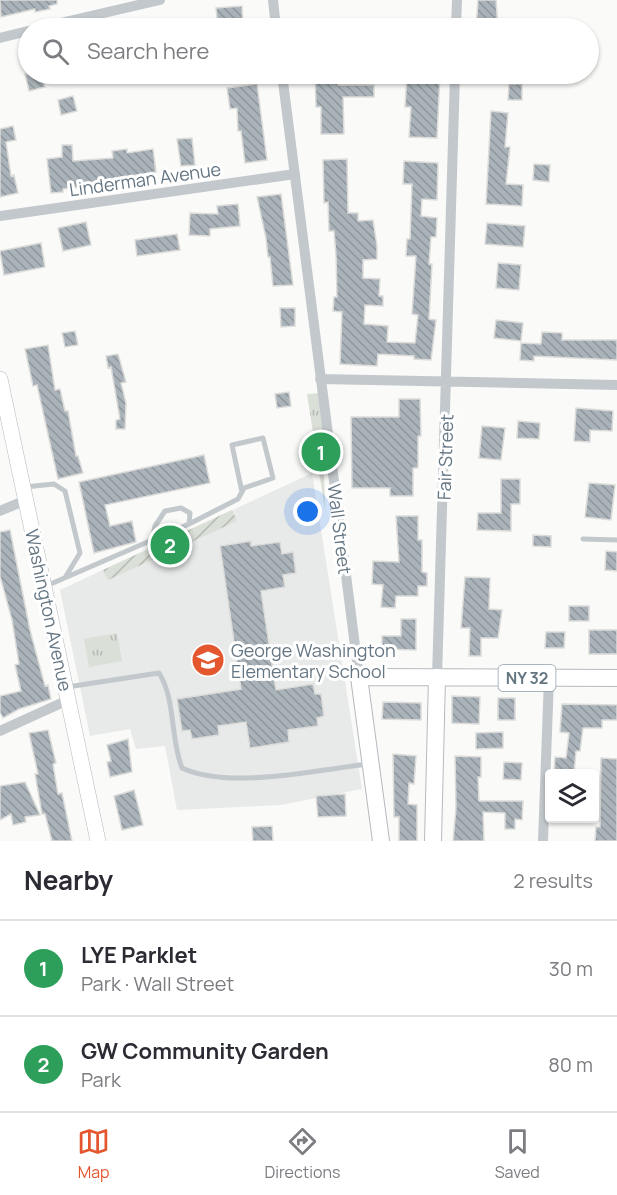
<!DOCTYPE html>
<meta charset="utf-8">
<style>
:root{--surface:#fff;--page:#f2f2f3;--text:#2b2b33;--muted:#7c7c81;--line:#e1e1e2;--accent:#e4572e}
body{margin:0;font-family:Manrope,sans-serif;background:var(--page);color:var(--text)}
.controls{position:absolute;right:18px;bottom:18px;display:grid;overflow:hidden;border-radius:6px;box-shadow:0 2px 4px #0004}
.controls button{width:54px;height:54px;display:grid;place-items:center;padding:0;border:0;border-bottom:2px solid var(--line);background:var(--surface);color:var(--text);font:30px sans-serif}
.you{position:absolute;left:308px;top:512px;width:21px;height:21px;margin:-15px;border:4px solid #fff;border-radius:50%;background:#1a73e8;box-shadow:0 0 0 9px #1a73e833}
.badge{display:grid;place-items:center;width:39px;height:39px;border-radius:50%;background:var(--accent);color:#fff;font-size:20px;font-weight:700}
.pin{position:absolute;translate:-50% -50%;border:3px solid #fff;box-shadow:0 2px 6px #0006}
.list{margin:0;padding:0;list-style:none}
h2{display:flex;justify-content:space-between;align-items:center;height:78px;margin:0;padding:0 24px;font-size:26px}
h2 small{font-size:20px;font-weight:400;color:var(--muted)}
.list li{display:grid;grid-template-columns:39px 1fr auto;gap:18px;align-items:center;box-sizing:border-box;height:96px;padding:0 24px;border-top:2px solid var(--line)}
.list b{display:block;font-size:22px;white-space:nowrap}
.list p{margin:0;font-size:20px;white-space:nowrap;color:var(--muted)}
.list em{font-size:20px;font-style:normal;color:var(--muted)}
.icon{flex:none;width:33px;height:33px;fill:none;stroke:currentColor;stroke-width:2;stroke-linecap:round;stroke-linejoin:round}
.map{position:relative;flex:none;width:617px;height:841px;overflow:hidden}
.search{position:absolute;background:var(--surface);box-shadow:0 2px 4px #0004;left:18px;right:18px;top:18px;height:66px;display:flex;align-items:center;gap:15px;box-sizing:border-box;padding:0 21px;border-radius:33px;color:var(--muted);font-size:22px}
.sheet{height:270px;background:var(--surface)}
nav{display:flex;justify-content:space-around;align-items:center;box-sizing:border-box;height:84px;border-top:2px solid var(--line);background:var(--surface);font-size:16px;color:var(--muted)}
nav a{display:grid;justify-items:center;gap:3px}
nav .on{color:var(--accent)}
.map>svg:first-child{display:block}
.built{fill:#e8e9e9}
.park{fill:url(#park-tufts)}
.garden{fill:url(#garden-furrows)}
.building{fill:url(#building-back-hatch);stroke:#dcdcda;stroke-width:1.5}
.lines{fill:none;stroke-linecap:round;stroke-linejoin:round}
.secondary-casing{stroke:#b3babf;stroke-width:16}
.primary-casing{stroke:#b5babe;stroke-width:18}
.lane{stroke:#c3c8cc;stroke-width:5}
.street{stroke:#c3c8cc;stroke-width:10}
.secondary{stroke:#fff;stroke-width:15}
.primary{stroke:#fff;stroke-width:16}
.labels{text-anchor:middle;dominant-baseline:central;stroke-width:6;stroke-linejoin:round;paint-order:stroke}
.shield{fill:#fff;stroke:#939fa8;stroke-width:1.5}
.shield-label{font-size:16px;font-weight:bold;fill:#657683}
.street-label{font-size:18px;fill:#657683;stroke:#fff}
.poi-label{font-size:18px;fill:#657683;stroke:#fff;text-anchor:start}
</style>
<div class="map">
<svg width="617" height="841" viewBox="0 0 617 841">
<defs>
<pattern id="park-tufts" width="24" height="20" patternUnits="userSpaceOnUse" patternTransform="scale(1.5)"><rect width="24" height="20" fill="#dadfd7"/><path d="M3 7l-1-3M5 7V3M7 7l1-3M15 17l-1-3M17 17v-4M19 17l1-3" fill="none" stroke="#b4b9b4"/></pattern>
<pattern id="garden-furrows" width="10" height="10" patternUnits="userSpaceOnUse" patternTransform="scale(1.5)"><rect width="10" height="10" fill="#dadfd7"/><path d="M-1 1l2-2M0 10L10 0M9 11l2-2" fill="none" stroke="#b4b9b4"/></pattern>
<pattern id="building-back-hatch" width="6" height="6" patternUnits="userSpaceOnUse" patternTransform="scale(1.5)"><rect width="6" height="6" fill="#aab3b9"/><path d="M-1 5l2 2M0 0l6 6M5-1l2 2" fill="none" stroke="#8e969c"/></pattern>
</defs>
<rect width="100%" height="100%" fill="#fafaf8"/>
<path class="built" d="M312,473L362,789L281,805L177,810L165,746L136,749L130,729L90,736L60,590Z"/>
<path class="park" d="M319,393L327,451L324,473L325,510L307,394Z
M117,633L122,661L89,667L84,639Z"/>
<path class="garden" d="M232,510L237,521L108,580L103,570Z"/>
<path class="building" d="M0,0H57V4L49,6L50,9L35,12V9L1,17Z
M478,0H496L498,28H476Z
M242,6L243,26L218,28L216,8Z
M25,74H41L45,87L29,91Z
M315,74H338V85H374V97H343L344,134H321V107H316Z
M407,74H440L437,138L409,137L411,107H405Z
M257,84L267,160L245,163L241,131H238L237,108L230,109L227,88Z
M509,84H522V100H508Z
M73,96L77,111L61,115L58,100Z
M491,111L508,113L505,147H510L506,184L523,185L522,206L486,204Z
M13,126L16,140L6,142L11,176L14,175L18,193L0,197V129Z
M192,138L195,165L181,166L177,139Z
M62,145H72L73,161L113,158L112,151L127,149V153L153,149L156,172L88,183V187L63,189V192L51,193L47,159L62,157Z
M347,159L348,213H358V221L373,220L377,246V259L363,260V278L380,279L379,296H383V306L365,305L364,324L388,326L387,342L415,343L418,315L412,314L416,256H406L407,239H410L412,184H403L404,161L438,163L437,200L422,199L421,216L437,218L436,237H431L429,264H432L429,319L436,320L431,360L414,359V356L378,354L377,366L340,364L342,312L333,311L334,297H337L336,255L334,231H329L328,202L324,203L323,160Z
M534,164L550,165L549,182L533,180Z
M281,194L293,285L273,286L270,257H268L266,238L257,197Z
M238,204L240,226L210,229V236L189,235L190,213L218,214L217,206Z
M86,222L91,245L63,251L58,228Z
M487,223L525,226L523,247L485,244Z
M177,234L180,250L137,256L135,240Z
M41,243L45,267L4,275L0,251Z
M498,263L521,265L519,290L496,288Z
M280,308H295V326L281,327Z
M496,320L523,323L521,341L494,338Z
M75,331L78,345L65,347L62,333Z
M542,332L562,333V340H617V360L534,356V361L520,360L521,343L541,344Z
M48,345L55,390L60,389L65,411H68L76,456H78L83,473L58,479L37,385L33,386L25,349Z
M118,354L126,382L121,383L126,403L125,429H116V420L120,419L111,367L108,368L106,356Z
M289,392L291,406L277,408L275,394Z
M399,399H420L421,436H418V468H413V496H390V488H352L351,417H399Z
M576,408L613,411L612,431L590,430V442L574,441Z
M518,421L540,423L539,439L517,438Z
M482,426L505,428L501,460L479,458Z
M204,455L210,483L105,505L110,526L132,521L136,542L94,553L79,482Z
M501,479H520V504H511V531L477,530L478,513H501Z
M589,483L615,485L611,520L585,517Z
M396,516H418V540H422V572L427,573V586H418V596H396L395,608L381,607L383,585L372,584L373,561L399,562Z
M10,530L30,630L45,686L48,685L51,699L19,709L3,718L0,712V696L21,691L15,665L19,664L12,620L0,576V532Z
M533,535L551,536V547L533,546Z
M251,541V546L280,542L282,554L293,552L296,573L283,575L285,587L261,591L276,690L313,684L315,694H321L324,716L317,718L318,726L288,730L289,742L250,748L246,722L218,726L219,735L192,739L190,730L182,731L177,699L241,689L220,546Z
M606,551L617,552V571L605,570Z
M465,577L490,578L489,609L502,610L498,638H481V656H469L470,628H461Z
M569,606H589V621H569Z
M401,619H416V650L382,649V636H401Z
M589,630H617V654H589Z
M546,632H565L564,648H545Z
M452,696L480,697L479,724L452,723Z
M498,698H515V720H498Z
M383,702L421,703V720L382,719Z
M562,704L617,705V720H602V728H583L580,751H576L574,774H554L555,757L566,758L569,733L560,732Z
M48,730L56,763L53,764L58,794L62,793L72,841H52L45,814H42L35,774H38L29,733Z
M503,732V748L476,749V733Z
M128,739L132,772L110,777L107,762L111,761L107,745Z
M393,754L416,756L414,784L409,783L408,804L417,805V841H399V817H394Z
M455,756L481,757V777H478L479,801H523L522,820L515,819V829H505V813L483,812L484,841H453L456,808Z
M601,758L617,759V841H595L596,827H600Z
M504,762L522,763L521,780L503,779Z
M25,782L40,815L25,817L26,822L13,825L11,814L0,820V786Z
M134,790L143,825L122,830L114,796Z
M345,794L346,816L318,817L316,796Z
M272,826L273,841H253L252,827Z"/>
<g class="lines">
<g class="secondary-casing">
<path id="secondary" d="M0,379L98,841"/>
</g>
<g class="primary-casing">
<path id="primary" d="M381,841L359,677L617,678
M433,841L437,677"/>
</g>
<path class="lane" d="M25,487L54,484L65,491L80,553L66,576
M191,523L238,499L244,488L273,478L263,438L232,445L242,492
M583,539L617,540
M46,586L189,524L190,513L181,508L165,511L155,526L152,541
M67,687L159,673C176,700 170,738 182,768C229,790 316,770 368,764"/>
<path class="street" d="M273,0L276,28
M39,28L160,0
M456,28L457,0
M0,38L28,31
M282,74L359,677
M0,216L295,174
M320,379L617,385
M0,511L26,500
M437,677L455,74
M0,731L68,700
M543,841L549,678"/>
<use href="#secondary" class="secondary"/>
<use href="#primary" class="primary"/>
</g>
<defs>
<g id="school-disc" transform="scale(1.725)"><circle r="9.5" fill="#e4572e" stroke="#fff"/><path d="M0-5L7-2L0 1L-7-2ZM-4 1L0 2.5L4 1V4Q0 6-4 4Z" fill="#fff"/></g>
</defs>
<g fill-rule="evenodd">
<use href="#school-disc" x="208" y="660"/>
</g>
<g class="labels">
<rect class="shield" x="498.5" y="665" width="57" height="26" rx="4.5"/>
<g class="shield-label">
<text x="527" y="678">NY 32</text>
</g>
<g class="street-label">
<text transform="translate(145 179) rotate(-8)">Linderman Avenue</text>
<text transform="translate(445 457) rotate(-88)">Fair Street</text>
<text transform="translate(340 529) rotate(83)">Wall Street</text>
<text transform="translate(49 610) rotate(78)">Washington Avenue</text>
</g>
<g class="poi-label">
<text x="231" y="650">George Washington<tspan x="231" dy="21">Elementary School</tspan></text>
</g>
</g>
</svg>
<div class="controls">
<button><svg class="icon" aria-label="layers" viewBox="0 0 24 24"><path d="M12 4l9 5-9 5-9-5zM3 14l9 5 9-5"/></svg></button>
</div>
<div class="you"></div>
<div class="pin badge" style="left:321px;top:452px;background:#2e9e5b">1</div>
<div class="pin badge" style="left:170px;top:545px;background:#2e9e5b">2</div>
<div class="search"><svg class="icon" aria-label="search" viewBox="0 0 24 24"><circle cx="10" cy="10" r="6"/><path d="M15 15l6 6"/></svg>Search here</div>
</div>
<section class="sheet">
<h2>Nearby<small>2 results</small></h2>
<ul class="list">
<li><span class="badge" style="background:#2e9e5b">1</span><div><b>LYE Parklet</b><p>Park · Wall Street</p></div><em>30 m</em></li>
<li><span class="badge" style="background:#2e9e5b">2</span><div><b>GW Community Garden</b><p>Park</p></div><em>80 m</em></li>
</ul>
</section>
<nav>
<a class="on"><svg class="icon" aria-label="map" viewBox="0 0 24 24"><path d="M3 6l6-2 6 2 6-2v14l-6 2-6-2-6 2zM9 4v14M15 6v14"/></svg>Map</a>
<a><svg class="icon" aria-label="directions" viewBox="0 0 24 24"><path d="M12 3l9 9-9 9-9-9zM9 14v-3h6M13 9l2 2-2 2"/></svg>Directions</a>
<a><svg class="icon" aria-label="saved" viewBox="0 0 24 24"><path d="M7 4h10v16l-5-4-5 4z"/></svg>Saved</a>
</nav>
